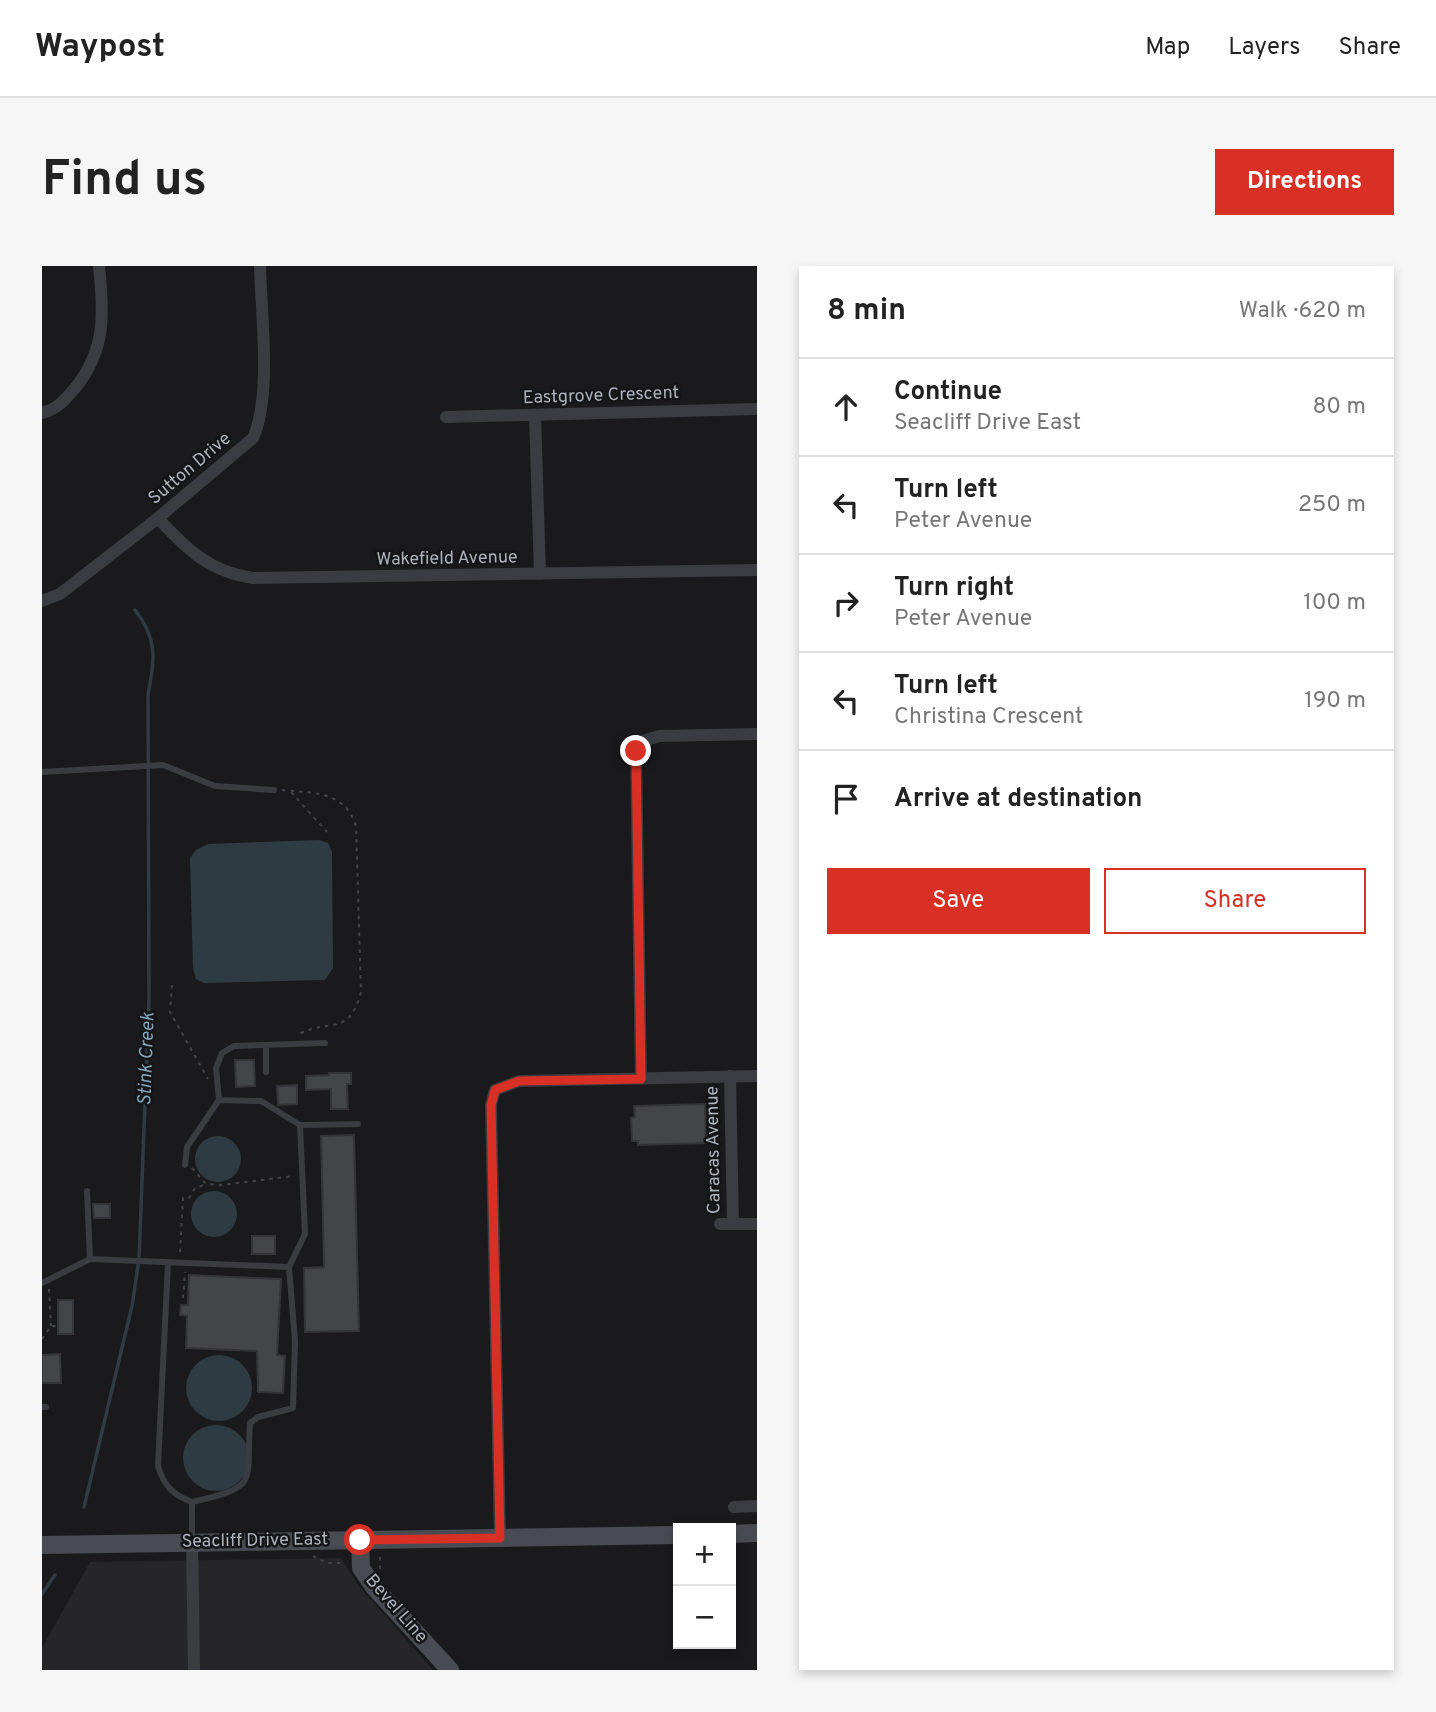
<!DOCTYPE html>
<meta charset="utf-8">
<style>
:root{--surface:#fff;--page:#f6f6f6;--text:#222;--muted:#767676;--line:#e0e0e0;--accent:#d93025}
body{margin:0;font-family:Overpass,sans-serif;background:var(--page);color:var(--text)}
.controls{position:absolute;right:21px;bottom:21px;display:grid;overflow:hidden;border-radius:0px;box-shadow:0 4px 10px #0003}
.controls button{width:63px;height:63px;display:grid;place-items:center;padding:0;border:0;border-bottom:2px solid var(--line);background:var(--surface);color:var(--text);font:35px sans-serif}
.stop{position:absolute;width:21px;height:21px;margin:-16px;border:5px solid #d93025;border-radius:50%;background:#fff}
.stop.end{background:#d93025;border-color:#fff;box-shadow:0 2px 7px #0008}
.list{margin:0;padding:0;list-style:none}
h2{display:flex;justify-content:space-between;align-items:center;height:91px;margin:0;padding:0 28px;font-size:30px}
h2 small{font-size:23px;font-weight:400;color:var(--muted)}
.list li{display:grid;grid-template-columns:46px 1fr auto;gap:21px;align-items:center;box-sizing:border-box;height:98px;padding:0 28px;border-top:2px solid var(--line)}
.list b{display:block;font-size:26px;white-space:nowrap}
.list p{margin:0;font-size:23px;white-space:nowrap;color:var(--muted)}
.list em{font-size:23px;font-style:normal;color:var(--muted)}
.actions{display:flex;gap:14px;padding:21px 28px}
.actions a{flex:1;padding:16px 0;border:2px solid var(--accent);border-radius:0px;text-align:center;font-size:24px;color:var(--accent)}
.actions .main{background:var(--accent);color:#fff}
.icon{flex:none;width:38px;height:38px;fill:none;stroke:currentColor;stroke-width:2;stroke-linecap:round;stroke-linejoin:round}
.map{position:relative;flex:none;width:715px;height:1404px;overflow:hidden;border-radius:0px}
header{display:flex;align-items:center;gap:42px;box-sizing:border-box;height:98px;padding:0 35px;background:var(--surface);border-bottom:2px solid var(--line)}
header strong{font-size:33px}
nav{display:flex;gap:38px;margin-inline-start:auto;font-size:24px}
.intro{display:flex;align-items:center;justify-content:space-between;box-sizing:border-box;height:168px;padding:0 42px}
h1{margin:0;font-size:49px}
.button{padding:18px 32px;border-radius:0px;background:var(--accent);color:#fff;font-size:24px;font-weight:700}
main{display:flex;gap:42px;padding:0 42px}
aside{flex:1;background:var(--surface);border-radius:0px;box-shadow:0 4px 10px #0003}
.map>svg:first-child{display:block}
.built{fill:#262629}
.water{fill:#2f3b42}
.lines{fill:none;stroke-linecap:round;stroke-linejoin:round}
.stream{stroke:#2f3b42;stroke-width:3.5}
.building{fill:#444549;stroke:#343438;stroke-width:2}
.path{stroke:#404449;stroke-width:2;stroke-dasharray:3.5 5;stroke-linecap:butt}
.service{stroke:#3b3c42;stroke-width:6}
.minor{stroke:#3b3c42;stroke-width:12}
.secondary{stroke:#484c52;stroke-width:18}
.route{stroke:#d93025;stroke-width:9}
.labels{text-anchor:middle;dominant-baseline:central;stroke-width:5;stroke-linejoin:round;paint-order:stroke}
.street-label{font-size:18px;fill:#acb2bc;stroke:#151517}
.water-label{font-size:19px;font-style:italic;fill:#81a4b9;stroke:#151517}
</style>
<header>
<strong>Waypost</strong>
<nav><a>Map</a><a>Layers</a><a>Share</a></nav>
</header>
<div class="intro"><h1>Find us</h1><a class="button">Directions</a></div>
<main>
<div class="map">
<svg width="715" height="1404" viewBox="0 0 715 1404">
<rect width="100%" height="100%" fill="#1a1a1c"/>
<path class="built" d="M299,1292L316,1319L391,1404H0V1382L48,1296Z"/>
<path class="water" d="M277,574L286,577L290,585L291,702L283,714L162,717L154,713L151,702L148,592L154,584L166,578Z
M153 893a23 23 0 1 1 46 0a23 23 0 1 1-46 0Z
M149 948a23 23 0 1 1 46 0a23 23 0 1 1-46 0Z
M144 1122a33 33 0 1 1 66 0a33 33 0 1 1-66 0Z
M141 1192a33 33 0 1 1 66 0a33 33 0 1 1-66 0Z"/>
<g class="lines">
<path class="stream" d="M42,1241L90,1040L97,993L107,732L106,429C112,394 117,375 93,344
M0,1328L13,1309"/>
</g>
<path class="building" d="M193,794H212L213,820L194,821Z
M287,807H309V818H305L306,843H289V823L264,824V810L287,809Z
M255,819V838L236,839L235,820Z
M663,838L664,877L596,879V875H590L589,852L593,851L592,840Z
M312,869L317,1065L263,1066L262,1002L282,1001L279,870Z
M51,938H68V952H52Z
M210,970H233V988H210Z
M147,1009L239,1013L235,1089L243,1090L241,1127L216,1126L215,1085L144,1082L145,1050L138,1049L139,1039H146Z
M16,1034H31V1068H16Z
M18,1088L19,1117H0V1089Z"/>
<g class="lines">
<path class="path" d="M240,524C271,527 303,525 314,560L319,726C307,771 289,752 257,768
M249,526L285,566
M130,719L128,746L166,813
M150,902L164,918L179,919L252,910
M138,986L141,932H147L153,922L162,919
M7,1023L9,1060
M141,1032L143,1006
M0,1073L9,1060H16
M271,1290L285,1297H302
M338,1303V1288"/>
<path class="service" d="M0,506L121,499L173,520L232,524
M224,779V806
M258,859L316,858
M143,899L145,881L177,834
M45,925L48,993
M126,997L116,1200C122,1220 131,1229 150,1236V1275
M247,1001L263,968L258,859L219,835L177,834L174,802L180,787L192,780L283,777
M0,1017L48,993L247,1001L253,1075L251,1142L216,1151L208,1157C204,1219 218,1220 150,1236
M0,1141H4"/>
<path class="minor" d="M0,147C16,143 23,134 34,121C64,83 62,47 57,0
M493,149L498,308
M404,151L715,143
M116,252C144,283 168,306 211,312L715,304
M0,335L18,328L116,252L211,172C230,130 219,47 218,0
M688,810L691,958
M599,813L594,485L601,475L617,470L715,468
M678,958H715
M692,1241L715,1240
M458,1271L449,839L453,824L477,815L715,810
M150,1276L152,1404"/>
<path class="secondary" d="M689,1268L715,1267
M318,1274L319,1302L332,1321L408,1404
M0,1279L636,1269"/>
</g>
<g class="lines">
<path class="route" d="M318,1274L458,1272L449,839L453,824L477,815L599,813L594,485"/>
</g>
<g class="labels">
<g class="street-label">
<text transform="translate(559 130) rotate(-2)">Eastgrove Crescent</text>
<text transform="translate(148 203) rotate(-40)">Sutton Drive</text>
<text transform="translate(405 293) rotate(-1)">Wakefield Avenue</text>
<text transform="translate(672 884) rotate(-91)">Caracas Avenue</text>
<text transform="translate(213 1275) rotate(-1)">Seacliff Drive East</text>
<text transform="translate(354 1343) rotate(49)">Bevel Line</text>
</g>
<g class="water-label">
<text transform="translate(105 793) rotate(-88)">Stink Creek</text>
</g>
</g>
</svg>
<div class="controls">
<button>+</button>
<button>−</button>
</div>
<div class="stop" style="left:318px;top:1274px"></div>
<div class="stop end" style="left:594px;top:485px"></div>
</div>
<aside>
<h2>8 min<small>Walk · 620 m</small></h2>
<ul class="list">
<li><svg class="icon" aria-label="ahead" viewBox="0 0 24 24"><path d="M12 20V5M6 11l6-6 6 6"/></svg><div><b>Continue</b><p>Seacliff Drive East</p></div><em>80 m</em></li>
<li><svg class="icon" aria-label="left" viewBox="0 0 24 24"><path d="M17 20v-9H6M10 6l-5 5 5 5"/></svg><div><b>Turn left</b><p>Peter Avenue</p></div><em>250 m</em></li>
<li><svg class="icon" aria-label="right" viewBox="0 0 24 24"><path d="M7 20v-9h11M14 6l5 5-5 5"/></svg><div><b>Turn right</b><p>Peter Avenue</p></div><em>100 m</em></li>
<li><svg class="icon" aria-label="left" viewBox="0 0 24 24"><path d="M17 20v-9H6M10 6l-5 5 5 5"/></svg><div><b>Turn left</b><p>Christina Crescent</p></div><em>190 m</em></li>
<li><svg class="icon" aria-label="arrive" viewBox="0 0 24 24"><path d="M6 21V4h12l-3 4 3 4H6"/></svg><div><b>Arrive at destination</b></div></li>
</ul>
<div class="actions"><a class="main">Save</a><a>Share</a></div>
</aside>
</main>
